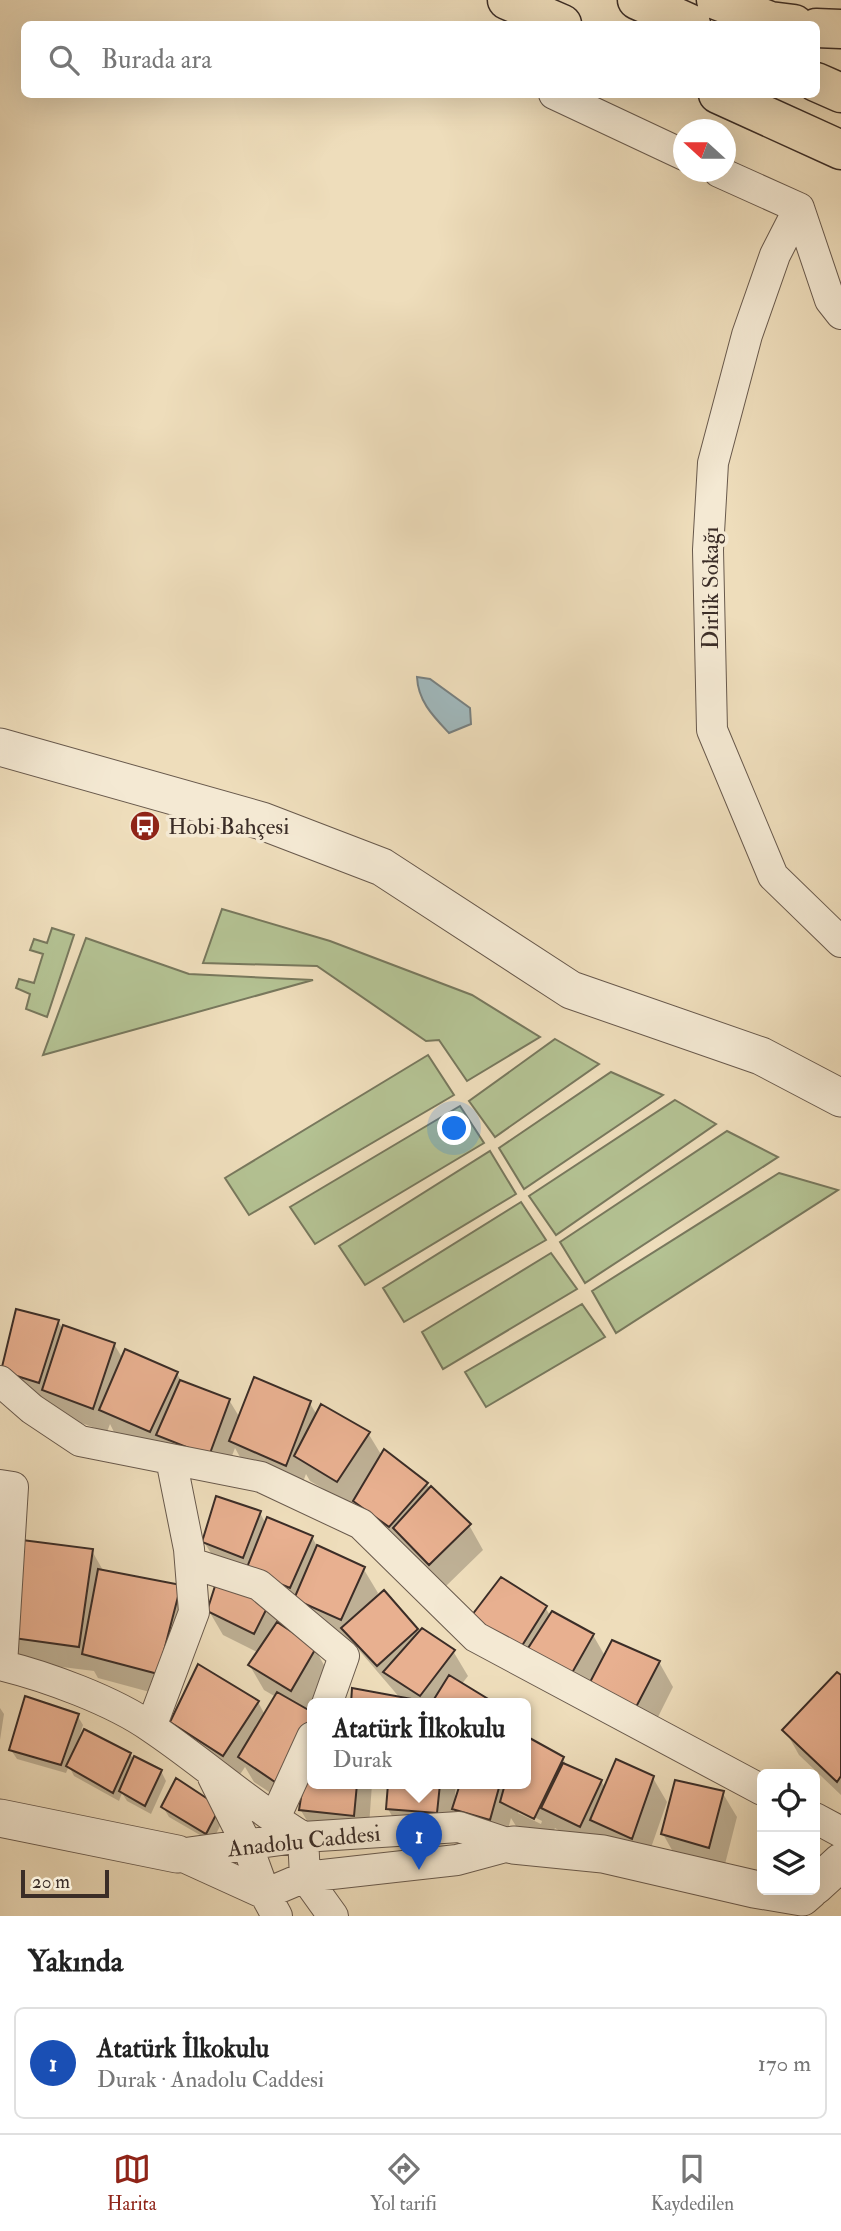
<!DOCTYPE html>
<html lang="tr">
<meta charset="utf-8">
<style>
:root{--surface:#fff;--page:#f6f6f6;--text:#222;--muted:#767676;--line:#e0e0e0;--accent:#8f2418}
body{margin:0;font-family:"IM FELL Double Pica",serif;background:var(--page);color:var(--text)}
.controls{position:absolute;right:21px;bottom:21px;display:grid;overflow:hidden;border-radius:10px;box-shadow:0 7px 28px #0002}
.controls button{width:63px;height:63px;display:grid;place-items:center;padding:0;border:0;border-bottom:2px solid var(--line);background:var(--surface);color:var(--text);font:35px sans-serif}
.compass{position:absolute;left:673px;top:119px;width:63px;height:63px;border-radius:50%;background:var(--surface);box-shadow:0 7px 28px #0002;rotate:291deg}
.scale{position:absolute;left:21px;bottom:18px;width:88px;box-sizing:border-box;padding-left:7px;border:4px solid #3b2d27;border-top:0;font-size:19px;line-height:24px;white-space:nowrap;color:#3b2d27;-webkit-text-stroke:5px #f4e9d3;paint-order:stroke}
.you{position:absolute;left:455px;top:1129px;width:24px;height:24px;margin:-18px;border:5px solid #fff;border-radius:50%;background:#1a73e8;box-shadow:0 0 0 10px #1a73e833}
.badge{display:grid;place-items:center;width:46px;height:46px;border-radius:50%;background:var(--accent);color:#fff;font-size:23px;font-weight:700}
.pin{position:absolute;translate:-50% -58px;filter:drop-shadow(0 2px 4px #0008)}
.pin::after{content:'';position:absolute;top:37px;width:24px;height:21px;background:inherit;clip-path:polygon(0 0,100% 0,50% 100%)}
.popup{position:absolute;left:307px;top:1698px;width:224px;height:91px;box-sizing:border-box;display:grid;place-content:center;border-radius:10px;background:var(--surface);filter:drop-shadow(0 2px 5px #0005);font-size:23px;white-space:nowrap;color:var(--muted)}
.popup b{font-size:26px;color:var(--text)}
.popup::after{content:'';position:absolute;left:50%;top:100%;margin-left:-14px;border:14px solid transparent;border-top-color:var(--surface)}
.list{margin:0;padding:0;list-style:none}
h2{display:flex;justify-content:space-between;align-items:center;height:91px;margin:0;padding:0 28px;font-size:30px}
h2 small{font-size:23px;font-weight:400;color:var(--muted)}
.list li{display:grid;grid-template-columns:46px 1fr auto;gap:21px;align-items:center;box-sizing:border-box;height:112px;margin:0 14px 14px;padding:0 14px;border:2px solid var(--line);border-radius:10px}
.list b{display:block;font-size:26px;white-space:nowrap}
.list p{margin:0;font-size:23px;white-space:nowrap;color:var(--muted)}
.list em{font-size:23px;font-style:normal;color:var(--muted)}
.icon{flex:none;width:38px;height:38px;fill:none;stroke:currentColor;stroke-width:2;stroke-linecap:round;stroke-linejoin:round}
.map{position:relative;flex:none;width:841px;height:1916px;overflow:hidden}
.search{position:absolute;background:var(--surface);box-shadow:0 7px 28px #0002;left:21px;right:21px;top:21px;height:77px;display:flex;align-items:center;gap:18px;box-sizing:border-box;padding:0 24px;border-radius:10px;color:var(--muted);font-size:26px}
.sheet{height:217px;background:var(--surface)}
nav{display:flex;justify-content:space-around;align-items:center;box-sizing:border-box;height:98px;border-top:2px solid var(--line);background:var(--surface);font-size:19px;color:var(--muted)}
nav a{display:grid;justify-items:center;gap:4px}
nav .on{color:var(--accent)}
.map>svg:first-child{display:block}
.green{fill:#b4c293;stroke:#78785d;stroke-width:2}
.water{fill:#a0b8bc;stroke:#788080;stroke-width:2}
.shadow{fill:#0003;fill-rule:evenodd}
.building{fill:#e8b090;stroke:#3b2d27;stroke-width:2}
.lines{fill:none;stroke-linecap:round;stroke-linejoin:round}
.minor-casing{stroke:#68594c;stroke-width:32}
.tertiary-casing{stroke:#68594c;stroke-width:39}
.trunk-casing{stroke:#3b2d27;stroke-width:41}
.minor{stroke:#f4e9d3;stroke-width:30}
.tertiary{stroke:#f4e9d3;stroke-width:37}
.trunk{stroke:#edb;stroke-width:38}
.labels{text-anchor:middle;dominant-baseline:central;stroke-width:7;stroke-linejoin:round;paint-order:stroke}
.street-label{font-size:23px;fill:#3b2d27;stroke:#f4e9d3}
.poi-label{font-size:23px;fill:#3b2d27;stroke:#f4e9d3;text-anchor:start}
</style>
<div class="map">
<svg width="841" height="1916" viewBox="0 0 841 1916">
<rect width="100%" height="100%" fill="#edb"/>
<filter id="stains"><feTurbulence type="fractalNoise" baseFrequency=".00286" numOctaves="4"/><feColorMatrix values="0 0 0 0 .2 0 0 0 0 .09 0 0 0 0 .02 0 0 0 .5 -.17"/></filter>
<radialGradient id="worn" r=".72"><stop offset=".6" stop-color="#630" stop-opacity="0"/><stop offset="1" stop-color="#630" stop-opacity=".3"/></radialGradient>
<path class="green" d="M222,909L330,941L472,995L540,1037L467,1081L439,1040L426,1041L317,966L203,963Z
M52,928L74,935L47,1017L26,1009L30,994L16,988L19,979L34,983L43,954L30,950L34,939L47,943Z
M86,938L189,974L313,980L43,1055Z
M555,1039L599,1064L495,1137L469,1101Z
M428,1055L454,1095L249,1215L225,1178Z
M611,1072L663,1095L524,1189L499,1148Z
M675,1100L716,1124L556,1235L529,1196Z
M460,1106L484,1143L315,1244L290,1207Z
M727,1131L778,1157L585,1283L560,1242Z
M490,1151L516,1194L365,1285L339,1246Z
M779,1173L838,1190L616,1333L592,1291Z
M521,1202L546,1240L404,1322L383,1288Z
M551,1253L577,1289L443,1369L422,1332Z
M582,1304L605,1337L486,1407L465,1372Z"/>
<path class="water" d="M417,677L430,679L470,708L471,724L449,733C433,716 418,701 417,677Z"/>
<path class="shadow" d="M58,1321L63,1330L114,1344L123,1359L177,1373L182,1383L229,1400L240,1418L309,1402L317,1415L368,1433L382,1456L384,1451L427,1485L469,1525L483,1550L444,1588L406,1547L404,1550L369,1525L354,1500L351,1505L310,1481L306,1474L300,1490L245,1466L235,1448L223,1479L115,1434L110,1424L107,1432L58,1415L3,1371Z
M260,1513L266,1524L312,1537L318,1548L363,1568L378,1593L374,1600L419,1633L453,1651L468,1676L461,1685L491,1704H353L400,1698L352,1642L310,1624L219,1566L204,1542Z
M92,1551L104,1572L179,1587L194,1611L172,1698L98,1678L94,1671L22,1662L8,1637Z
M268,1605L281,1627L315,1649L329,1674L307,1711L312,1714V1784H372L368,1840L315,1834L300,1809L306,1778L289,1805L254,1782L245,1767L237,1779L186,1747L172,1722L258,1702L265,1715L276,1697L264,1690L250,1666L259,1653L223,1635L209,1611Z
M545,1607L551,1617L593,1635L605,1656L659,1662L673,1687L649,1735L485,1644Z
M841,1678V1795L799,1755L785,1730Z
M0,1708L4,1714L0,1740Z
M77,1715L83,1725L77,1743L130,1754L134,1760L161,1771L166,1781L151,1814L127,1801L122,1793L119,1801L74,1776L69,1766L66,1773L17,1759L11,1750Z
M526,1738L563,1758L567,1767L601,1781L606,1789L653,1778L667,1802L646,1862L607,1845L601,1835L594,1851L555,1828L548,1842L516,1826L511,1818L504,1844L469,1834L453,1808L451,1837L402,1833L388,1809L389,1791L385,1784H456L454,1806L462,1784H526ZM518,1809L542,1821L541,1824L518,1813Z
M177,1780L224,1818L212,1842L169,1817L163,1807Z
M722,1792L737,1817L723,1872L677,1859L663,1834Z"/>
<path class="building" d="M16,1309L59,1320L39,1383L1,1371Z
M63,1325L115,1343L93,1409L42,1390Z
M125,1349L178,1372L150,1432L99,1410Z
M254,1377L311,1401L286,1466L229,1441Z
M180,1380L230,1399L209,1456L156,1435Z
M321,1404L370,1432L337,1482L294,1456Z
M384,1449L428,1483L389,1527L353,1501Z
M431,1486L471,1524L429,1565L393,1528Z
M216,1496L261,1511L243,1558L202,1542Z
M267,1517L313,1536L290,1588L246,1570Z
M22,1540L93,1549L79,1647L6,1637Z
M317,1545L365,1567L341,1620L294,1599Z
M98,1569L181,1585L158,1674L82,1654Z
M501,1577L547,1606L518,1652L469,1619Z
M217,1580L269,1604L254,1634L207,1611Z
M384,1590L418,1629L377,1666L341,1628Z
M552,1611L594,1634L568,1680L523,1656Z
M277,1622L316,1648L291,1691L248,1665Z
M422,1628L455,1650L420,1696L383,1672Z
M612,1640L660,1661L634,1711L588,1686Z
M198,1664L259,1701L223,1756L170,1722Z
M837,1672L841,1675V1776L837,1782L782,1730Z
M449,1675L493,1702L491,1704H431Z
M352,1688L412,1699L411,1704H351Z
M277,1692L312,1712V1720L275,1782L238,1757Z
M25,1696L79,1714L61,1765L9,1750Z
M84,1729L131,1753L113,1793L66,1766Z
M526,1736L564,1757L534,1819L500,1802L505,1784H526Z
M308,1754L312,1755V1784H357L354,1816L299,1810Z
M134,1756L162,1770L145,1806L119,1791Z
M616,1759L654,1776L632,1839L590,1820Z
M563,1763L602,1780L580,1827L541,1808Z
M176,1778L220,1807L206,1834L161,1807Z
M675,1780L724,1791L709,1848L661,1834Z
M388,1784H440L437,1813L386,1809Z
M460,1784H500L490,1820L452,1809Z"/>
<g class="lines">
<g class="minor-casing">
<path id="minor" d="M554,94L684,155
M719,172L799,208
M799,208L775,255L747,335L713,463L708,550L712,730L773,876L841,942
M799,208L830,300L841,314
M0,1381L32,1409L80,1441L261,1477L361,1524L476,1637L762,1790
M0,1485L13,1487L2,1665
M191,1563L259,1585L344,1656L327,1704
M0,1665C46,1676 114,1701 152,1728C204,1763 250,1805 303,1837L305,1877L333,1916
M151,1727L194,1612L189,1549L171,1459
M213,1777L248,1847L265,1894L277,1916
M815,1818L841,1832
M274,1820L312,1737
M177,1854L265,1894L305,1877L457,1860L513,1845
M178,1854L303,1837L459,1827L513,1845"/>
</g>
<g class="tertiary-casing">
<path id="tertiary" d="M0,747L262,821L382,867L571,990L761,1056L841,1098
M0,1818L177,1854
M513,1845L603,1854L754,1889L802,1897L810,1890
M815,1886L841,1862"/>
</g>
<g class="trunk-casing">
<path id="trunk" d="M507,0L562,24
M637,0L691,24
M716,0L770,21L794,24
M816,28L841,29
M816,82L841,93
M718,94L841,150"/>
</g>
<use href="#minor" class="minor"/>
<use href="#tertiary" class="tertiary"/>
<use href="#trunk" class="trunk"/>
</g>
<defs>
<g id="bus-disc" transform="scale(1.575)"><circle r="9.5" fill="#8f2418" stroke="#f4e9d3"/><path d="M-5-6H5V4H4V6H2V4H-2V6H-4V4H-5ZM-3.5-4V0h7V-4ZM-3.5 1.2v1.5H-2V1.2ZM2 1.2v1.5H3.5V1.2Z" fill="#fff"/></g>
</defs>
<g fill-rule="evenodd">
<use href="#bus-disc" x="145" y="826"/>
</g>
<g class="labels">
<g class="street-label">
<text transform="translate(710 588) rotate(-90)">Dirlik Sokağı</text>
<text transform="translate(304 1841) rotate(-6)">Anadolu Caddesi</text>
</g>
<g class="poi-label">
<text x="168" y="826">Hobi Bahçesi</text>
</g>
</g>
<rect width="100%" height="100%" filter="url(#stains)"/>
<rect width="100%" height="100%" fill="url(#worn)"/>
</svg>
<div class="controls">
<button><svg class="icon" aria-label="locate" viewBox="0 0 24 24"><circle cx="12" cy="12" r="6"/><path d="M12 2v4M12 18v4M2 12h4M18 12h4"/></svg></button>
<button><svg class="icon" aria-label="layers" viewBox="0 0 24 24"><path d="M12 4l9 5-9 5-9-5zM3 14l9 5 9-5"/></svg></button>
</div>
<svg class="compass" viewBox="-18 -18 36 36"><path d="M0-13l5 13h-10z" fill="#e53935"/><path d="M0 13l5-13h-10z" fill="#767676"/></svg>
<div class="scale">20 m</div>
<div class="you"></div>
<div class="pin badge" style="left:419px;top:1870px;background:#1a4fb4">1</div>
<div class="popup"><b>Atatürk İlkokulu</b>Durak</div>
<div class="search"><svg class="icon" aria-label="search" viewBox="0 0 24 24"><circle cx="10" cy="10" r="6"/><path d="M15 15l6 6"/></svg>Burada ara</div>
</div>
<section class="sheet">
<h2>Yakında<small></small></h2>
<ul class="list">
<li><span class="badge" style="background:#1a4fb4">1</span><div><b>Atatürk İlkokulu</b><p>Durak · Anadolu Caddesi</p></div><em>170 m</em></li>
</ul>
</section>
<nav>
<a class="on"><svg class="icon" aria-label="map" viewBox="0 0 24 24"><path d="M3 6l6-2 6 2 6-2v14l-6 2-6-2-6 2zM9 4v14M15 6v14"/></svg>Harita</a>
<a><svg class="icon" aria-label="directions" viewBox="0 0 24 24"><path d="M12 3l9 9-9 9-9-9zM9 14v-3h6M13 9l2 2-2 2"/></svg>Yol tarifi</a>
<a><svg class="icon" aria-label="saved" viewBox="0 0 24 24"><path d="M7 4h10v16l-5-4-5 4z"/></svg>Kaydedilen</a>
</nav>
